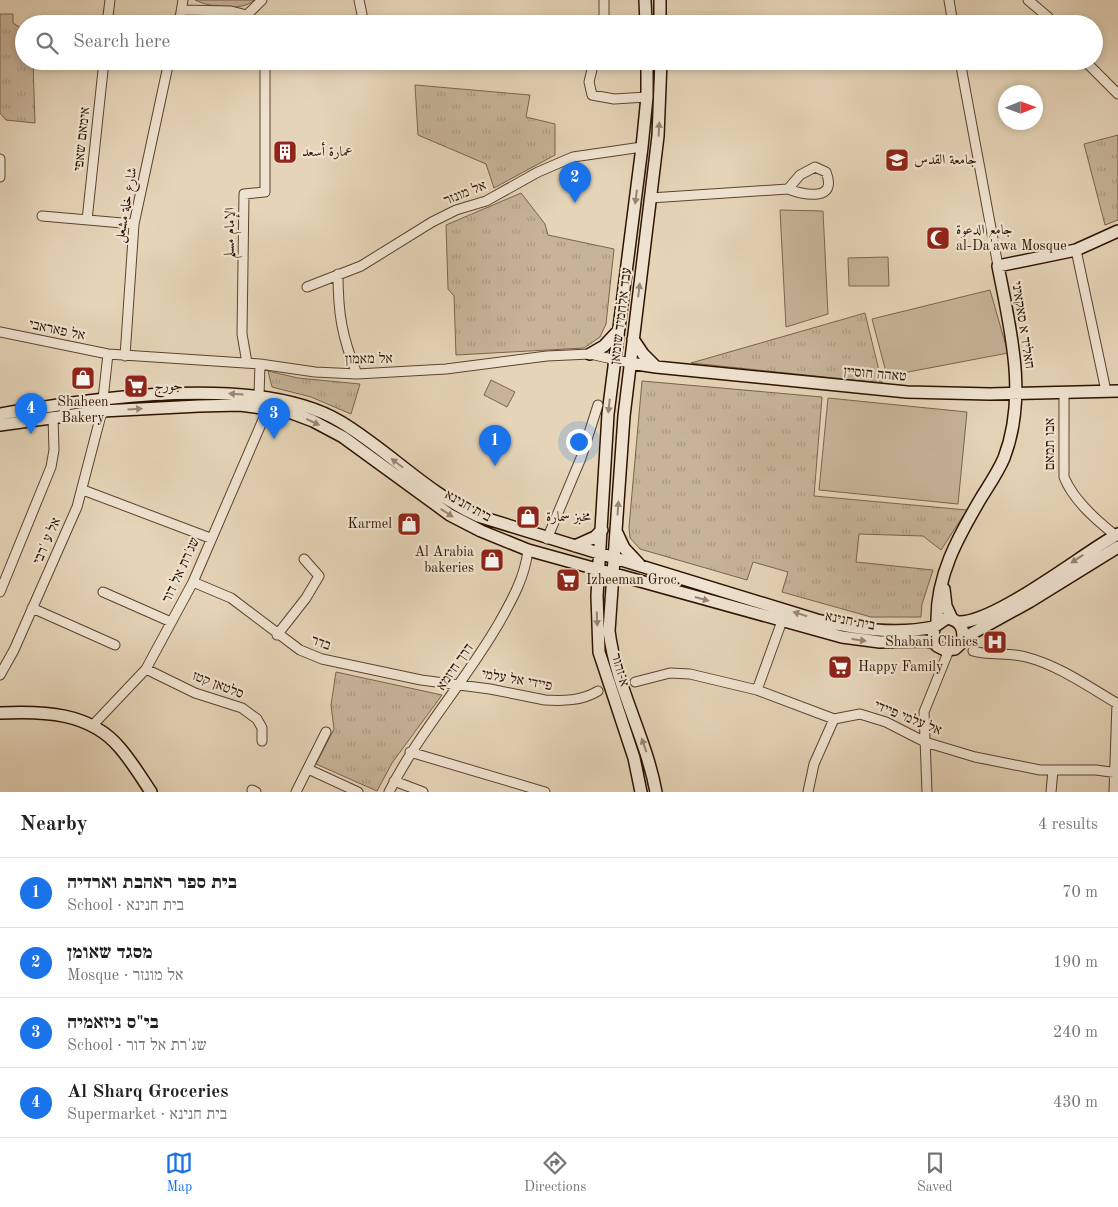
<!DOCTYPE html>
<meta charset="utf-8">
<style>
:root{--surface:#fff;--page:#f2f2f2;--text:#202124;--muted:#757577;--line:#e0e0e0;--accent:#1a73e8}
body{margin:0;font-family:"Old Standard TT",Amiri,"Frank Ruhl Libre",serif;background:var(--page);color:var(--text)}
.compass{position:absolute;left:998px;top:85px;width:45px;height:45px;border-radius:50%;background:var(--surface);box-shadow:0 2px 8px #0003;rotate:89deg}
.you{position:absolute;left:578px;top:441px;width:18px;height:18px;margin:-12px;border:4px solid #fff;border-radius:50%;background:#1a73e8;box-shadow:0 0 0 8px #1a73e833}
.badge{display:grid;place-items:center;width:32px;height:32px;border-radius:50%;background:var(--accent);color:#fff;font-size:16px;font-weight:700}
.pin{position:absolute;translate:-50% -41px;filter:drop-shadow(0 1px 2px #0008)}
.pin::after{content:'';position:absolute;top:26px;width:18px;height:15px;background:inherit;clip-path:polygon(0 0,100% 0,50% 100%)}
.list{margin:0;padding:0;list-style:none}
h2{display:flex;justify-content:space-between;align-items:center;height:65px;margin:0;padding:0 20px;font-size:21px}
h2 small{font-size:16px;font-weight:400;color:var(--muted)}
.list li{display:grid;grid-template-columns:32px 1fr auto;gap:15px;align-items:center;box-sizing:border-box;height:70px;padding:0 20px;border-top:1px solid var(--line)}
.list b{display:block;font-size:19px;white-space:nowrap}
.list p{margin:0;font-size:16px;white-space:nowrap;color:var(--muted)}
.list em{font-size:16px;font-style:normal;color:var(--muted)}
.icon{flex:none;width:28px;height:28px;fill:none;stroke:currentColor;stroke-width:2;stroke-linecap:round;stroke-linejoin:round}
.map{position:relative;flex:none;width:1118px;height:792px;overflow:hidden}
.search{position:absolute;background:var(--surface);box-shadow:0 2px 8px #0003;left:15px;right:15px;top:15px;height:55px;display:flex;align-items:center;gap:12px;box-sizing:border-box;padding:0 18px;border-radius:28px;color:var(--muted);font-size:19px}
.sheet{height:345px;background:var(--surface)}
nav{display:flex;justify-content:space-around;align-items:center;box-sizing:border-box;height:70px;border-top:1px solid var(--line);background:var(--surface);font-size:14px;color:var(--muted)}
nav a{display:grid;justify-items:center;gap:2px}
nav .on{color:var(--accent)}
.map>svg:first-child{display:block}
.grass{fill:url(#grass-tufts);stroke:#7a634c}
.pitch{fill:#c6b398;stroke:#7a634c}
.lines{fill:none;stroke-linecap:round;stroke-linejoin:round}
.street-casing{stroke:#5c432e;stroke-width:11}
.secondary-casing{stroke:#2e1300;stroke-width:14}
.street{stroke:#eee3d0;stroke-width:9}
.secondary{stroke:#eee3d0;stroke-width:11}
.oneway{fill:#988572}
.labels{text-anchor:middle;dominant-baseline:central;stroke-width:4.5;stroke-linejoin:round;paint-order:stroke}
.street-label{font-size:14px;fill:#2e1300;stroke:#eee3d0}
.poi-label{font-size:14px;fill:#2e1300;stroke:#eee3d0;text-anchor:start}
</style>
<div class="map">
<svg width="1118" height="792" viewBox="0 0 1118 792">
<defs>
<pattern id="grass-tufts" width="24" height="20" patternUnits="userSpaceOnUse" patternTransform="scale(1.25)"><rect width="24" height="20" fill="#c6b398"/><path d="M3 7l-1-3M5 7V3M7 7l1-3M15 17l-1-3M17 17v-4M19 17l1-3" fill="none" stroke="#aa9981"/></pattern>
</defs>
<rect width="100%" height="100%" fill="#e5d4b7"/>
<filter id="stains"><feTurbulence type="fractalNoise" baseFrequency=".004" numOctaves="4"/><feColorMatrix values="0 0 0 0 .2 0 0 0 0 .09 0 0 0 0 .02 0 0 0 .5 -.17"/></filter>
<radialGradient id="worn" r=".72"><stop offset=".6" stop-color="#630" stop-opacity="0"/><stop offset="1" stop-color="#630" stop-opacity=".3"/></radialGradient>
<path class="grass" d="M195,0H254C242,12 209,7 195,0Z
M0,14H13V23L24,30V61H33L35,123L6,120L0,113Z
M415,85L530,95L526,117L555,124V155L494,188L486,164L418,135Z
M1118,135V220L1105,225L1084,144Z
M521,193L545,224L548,235L614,249L606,324L600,337L584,348L456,355L454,296L448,289L446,225Z
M865,313L882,383L691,363Z
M268,371L298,378L360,384L351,414L311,397L272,387Z
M642,381L822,397L814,496L967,510L941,550L923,536L859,534L856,562L933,570L922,604L921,617H871L782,592L788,572L753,562L747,580L640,549L630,538L629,527Z
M336,672L442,695L392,763L377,791L316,764L334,729L331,705Z"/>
<path class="pitch" d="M780,210L823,211L828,314L786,327Z
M888,257L889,286H849L848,258Z
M990,290L1008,353L887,376L872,319Z
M491,380L515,392L507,407L484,395Z
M828,398L967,412L958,504L819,490Z"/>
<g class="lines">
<g class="street-casing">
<path id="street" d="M359,0L364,24
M604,0V24
M949,0L953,24
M1028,0L1048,17L1052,24
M182,10L231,11L247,15L254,24
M247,15L262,0
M107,24L110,0
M179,24L183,0
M594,61L589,82L592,95L614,99L647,97
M960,61L998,266
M1085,61L1118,94
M0,159V177
M650,198L788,189C804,195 838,202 826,172L815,167L800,175L788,189
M42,216L134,224
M87,220L104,61
M1076,250L1106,391
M338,274C338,314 342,337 357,374
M307,287L361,266L432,222L456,210L486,201L538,172L573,157L642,147
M0,332L108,354L260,364L315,372L357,374L446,369L547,356L590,354L630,363
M125,356L134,224L169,61
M247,363L242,334L244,194L265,192V61
M1064,393V477C1073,500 1096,520 1115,535
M259,396L260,364
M103,399L108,354
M83,490L210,538
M547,539L581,458L598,405
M193,582L231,598L300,650L322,659L421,680L490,689L545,700C563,701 582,701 598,691
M0,592L51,467L54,450L53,417
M103,592L171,622
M32,608L115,645
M277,635L306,598L319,576L304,559
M973,651C990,656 1008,652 1026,657C1058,665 1089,687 1118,704
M146,669L195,693L242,708L257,719L262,728V741
M0,675L14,650L77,507L102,411
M635,682L670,673L690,674L757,690L834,719L860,714L886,722L925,742L975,757L1040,770H1096L1118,773
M757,690L782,621
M92,726L146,669L193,582L268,408
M410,752L545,792
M308,769L358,792
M394,781L423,792
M252,790L256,792
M296,792L326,732
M389,792C419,732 465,682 499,623C512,600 525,577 528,550
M808,792L814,764L834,719
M927,792L924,712L949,650
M1051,792L1053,770
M1114,792L1117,703"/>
</g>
<g class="secondary-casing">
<path id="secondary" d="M645,0L646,24
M660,0V24
M633,339L643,354L656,367
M590,354L604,346L618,331
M630,363L656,367L907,392L990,394L1118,391
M0,414C93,399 259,372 341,422C389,451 427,493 478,516L817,620C856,629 895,635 934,627
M0,425L102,411L199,406L240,405L289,412L313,421L343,437L450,515L481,531L528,550L842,637L880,642L925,641L934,643
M617,533L624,548L639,564
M575,546L595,537L602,530
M944,589L946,606L952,619
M937,622C936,576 958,537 981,498C989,485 998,472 1004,458C1028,396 1010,328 998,266L1076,250L1118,231
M957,622C993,625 1083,553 1118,534
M962,641C965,629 960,620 947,618L934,627L933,639L937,646L945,650L955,649L971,634L1029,602L1118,547
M0,713C43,711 90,712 120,748C132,762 141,777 151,792
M641,792L634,758L599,652L597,596L608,414L642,147L647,97V61
M656,792C646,737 616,687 609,631L624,416L658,136L661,61"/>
</g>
<use href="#street" class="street"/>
<use href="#secondary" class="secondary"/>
</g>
<defs><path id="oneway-solid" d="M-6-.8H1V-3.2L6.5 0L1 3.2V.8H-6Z" transform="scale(1.25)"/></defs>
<g class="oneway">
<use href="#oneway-solid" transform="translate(659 129) rotate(-87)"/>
<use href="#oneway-solid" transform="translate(636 197) rotate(97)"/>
<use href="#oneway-solid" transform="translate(639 290) rotate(-83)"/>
<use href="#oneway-solid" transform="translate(236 394) rotate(-177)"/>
<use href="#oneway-solid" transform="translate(609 406) rotate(96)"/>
<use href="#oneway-solid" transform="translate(135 409) rotate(-3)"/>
<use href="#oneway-solid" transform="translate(313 422) rotate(25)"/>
<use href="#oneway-solid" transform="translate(397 463) rotate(-143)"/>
<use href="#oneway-solid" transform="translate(618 508) rotate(-86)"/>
<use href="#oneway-solid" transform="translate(447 513) rotate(33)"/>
<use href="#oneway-solid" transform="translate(1077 559) rotate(146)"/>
<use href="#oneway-solid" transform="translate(702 599) rotate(15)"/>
<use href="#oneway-solid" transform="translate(800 614) rotate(-163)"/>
<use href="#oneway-solid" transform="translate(597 619) rotate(88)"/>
<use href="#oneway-solid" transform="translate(859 640) rotate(8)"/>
<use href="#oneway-solid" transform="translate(644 745) rotate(-109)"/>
</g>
<defs>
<g id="building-square" transform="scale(1.25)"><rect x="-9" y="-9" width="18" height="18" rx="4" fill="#8f2418" stroke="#eee3d0"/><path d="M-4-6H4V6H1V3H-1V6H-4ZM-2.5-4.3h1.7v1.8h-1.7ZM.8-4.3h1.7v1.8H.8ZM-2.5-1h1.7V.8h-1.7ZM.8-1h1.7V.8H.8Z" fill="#fff"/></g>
<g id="university-square" transform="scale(1.25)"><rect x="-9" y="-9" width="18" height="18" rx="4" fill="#8f2418" stroke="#eee3d0"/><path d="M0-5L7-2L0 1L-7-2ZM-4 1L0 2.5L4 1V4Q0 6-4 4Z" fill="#fff"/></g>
<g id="mosque-square" transform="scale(1.25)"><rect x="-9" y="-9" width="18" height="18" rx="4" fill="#8f2418" stroke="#eee3d0"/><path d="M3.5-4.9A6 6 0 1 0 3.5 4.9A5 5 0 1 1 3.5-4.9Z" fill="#fff"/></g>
<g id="shop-square" transform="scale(1.25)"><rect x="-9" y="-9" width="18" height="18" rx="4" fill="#8f2418" stroke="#eee3d0"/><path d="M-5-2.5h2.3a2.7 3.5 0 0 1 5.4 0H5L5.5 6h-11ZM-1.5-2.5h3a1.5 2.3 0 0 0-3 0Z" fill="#fff"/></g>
<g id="supermarket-square" transform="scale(1.25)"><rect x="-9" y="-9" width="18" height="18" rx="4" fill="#8f2418" stroke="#eee3d0"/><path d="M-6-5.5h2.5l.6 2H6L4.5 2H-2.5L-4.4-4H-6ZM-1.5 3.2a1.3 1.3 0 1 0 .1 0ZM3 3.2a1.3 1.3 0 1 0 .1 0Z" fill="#fff"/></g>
<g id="hospital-square" transform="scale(1.25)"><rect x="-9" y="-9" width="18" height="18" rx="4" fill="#8f2418" stroke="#eee3d0"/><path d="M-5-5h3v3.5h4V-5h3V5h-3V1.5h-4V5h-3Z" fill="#fff"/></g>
</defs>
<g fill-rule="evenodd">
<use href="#building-square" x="285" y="152"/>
<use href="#university-square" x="897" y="160"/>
<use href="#mosque-square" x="938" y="238"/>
<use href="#shop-square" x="83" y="378"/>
<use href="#supermarket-square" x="136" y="386"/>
<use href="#shop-square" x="528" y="517"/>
<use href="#shop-square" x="409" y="524"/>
<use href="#shop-square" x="492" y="560"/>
<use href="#supermarket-square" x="568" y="580"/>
<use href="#hospital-square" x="995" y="642"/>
<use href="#supermarket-square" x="840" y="667"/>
</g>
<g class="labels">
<g class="street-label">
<text transform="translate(82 139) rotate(-84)">אימאם שאפי</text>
<text transform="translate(465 193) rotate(-22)">אל מונזר</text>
<text transform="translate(126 205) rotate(-80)">شارع خلة مشعل</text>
<text transform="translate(230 233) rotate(-89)">الإمام مسلم</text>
<text transform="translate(621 316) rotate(-83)">עבד אלחמיד שומאן</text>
<text transform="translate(1023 325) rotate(81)">חאליד א סאקאיני</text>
<text transform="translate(57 330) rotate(12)">אל פאראבי</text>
<text transform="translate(369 359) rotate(-1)">אל מאמון</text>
<text transform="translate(875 374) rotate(5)">טאהה חוסיין</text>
<text transform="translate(1050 444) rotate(-90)">אבו תמאם</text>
<text transform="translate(468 506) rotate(29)">בית חנינא</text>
<text transform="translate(47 541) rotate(-66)">אל ע 'רבי</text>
<text transform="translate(181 570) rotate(-65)">שג'רת אל דור</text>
<text transform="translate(850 621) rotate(11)">בית חנינא</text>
<text transform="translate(321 643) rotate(19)">בדר</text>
<text transform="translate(455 667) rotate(-55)">דרך חיזמא</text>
<text transform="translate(620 670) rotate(74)">א-זהור</text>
<text transform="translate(517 680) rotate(10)">פיידי אל עלמי</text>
<text transform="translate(218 685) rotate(21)">סלטאן קטז</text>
<text transform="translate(908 718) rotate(22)">אל עלמי פיידי</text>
</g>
<g class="poi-label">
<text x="302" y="152">عمارة أسعد</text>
<text x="914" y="160">جامعة القدس</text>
<text x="956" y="230">جامع الدعوة<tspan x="956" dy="16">al-Da'awa Mosque</tspan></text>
<text x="154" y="386">جورج</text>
<text x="83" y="402" text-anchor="middle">Shaheen<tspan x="83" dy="16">Bakery</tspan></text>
<text x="546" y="517">مخبز سمارة</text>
<text x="392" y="524" text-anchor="end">Karmel</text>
<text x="474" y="552" text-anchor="end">Al Arabia<tspan x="474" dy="16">bakeries</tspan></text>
<text x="586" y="580">Izheeman Groc.</text>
<text x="978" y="642" text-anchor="end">Shabani Clinics</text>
<text x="858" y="667">Happy Family</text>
</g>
</g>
<rect width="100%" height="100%" filter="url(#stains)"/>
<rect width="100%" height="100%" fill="url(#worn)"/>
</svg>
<svg class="compass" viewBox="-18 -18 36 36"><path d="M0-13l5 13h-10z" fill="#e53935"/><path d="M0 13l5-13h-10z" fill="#757577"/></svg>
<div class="you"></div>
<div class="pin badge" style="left:495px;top:466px">1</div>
<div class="pin badge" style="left:575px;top:203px">2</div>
<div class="pin badge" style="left:274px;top:439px">3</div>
<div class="pin badge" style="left:31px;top:434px">4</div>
<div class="search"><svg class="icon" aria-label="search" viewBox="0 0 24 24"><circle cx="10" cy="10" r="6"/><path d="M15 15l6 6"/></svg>Search here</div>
</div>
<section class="sheet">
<h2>Nearby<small>4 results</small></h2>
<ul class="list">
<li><span class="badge">1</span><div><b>בית ספר ראהבת וארדיה</b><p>School · בית חנינא</p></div><em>70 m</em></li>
<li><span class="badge">2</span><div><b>מסגד שאומן</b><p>Mosque · אל מונזר</p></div><em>190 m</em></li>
<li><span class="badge">3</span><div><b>בי&quot;ס ניזאמיה</b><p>School · שג'רת אל דור</p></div><em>240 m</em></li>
<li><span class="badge">4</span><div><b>Al Sharq Groceries</b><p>Supermarket · בית חנינא</p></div><em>430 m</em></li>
</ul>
</section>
<nav>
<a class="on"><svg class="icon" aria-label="map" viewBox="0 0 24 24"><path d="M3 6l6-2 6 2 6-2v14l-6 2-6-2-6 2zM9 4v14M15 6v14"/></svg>Map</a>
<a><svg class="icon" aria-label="directions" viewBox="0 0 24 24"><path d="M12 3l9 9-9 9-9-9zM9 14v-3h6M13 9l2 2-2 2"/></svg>Directions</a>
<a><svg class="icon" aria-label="saved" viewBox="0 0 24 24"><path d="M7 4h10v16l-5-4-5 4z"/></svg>Saved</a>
</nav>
